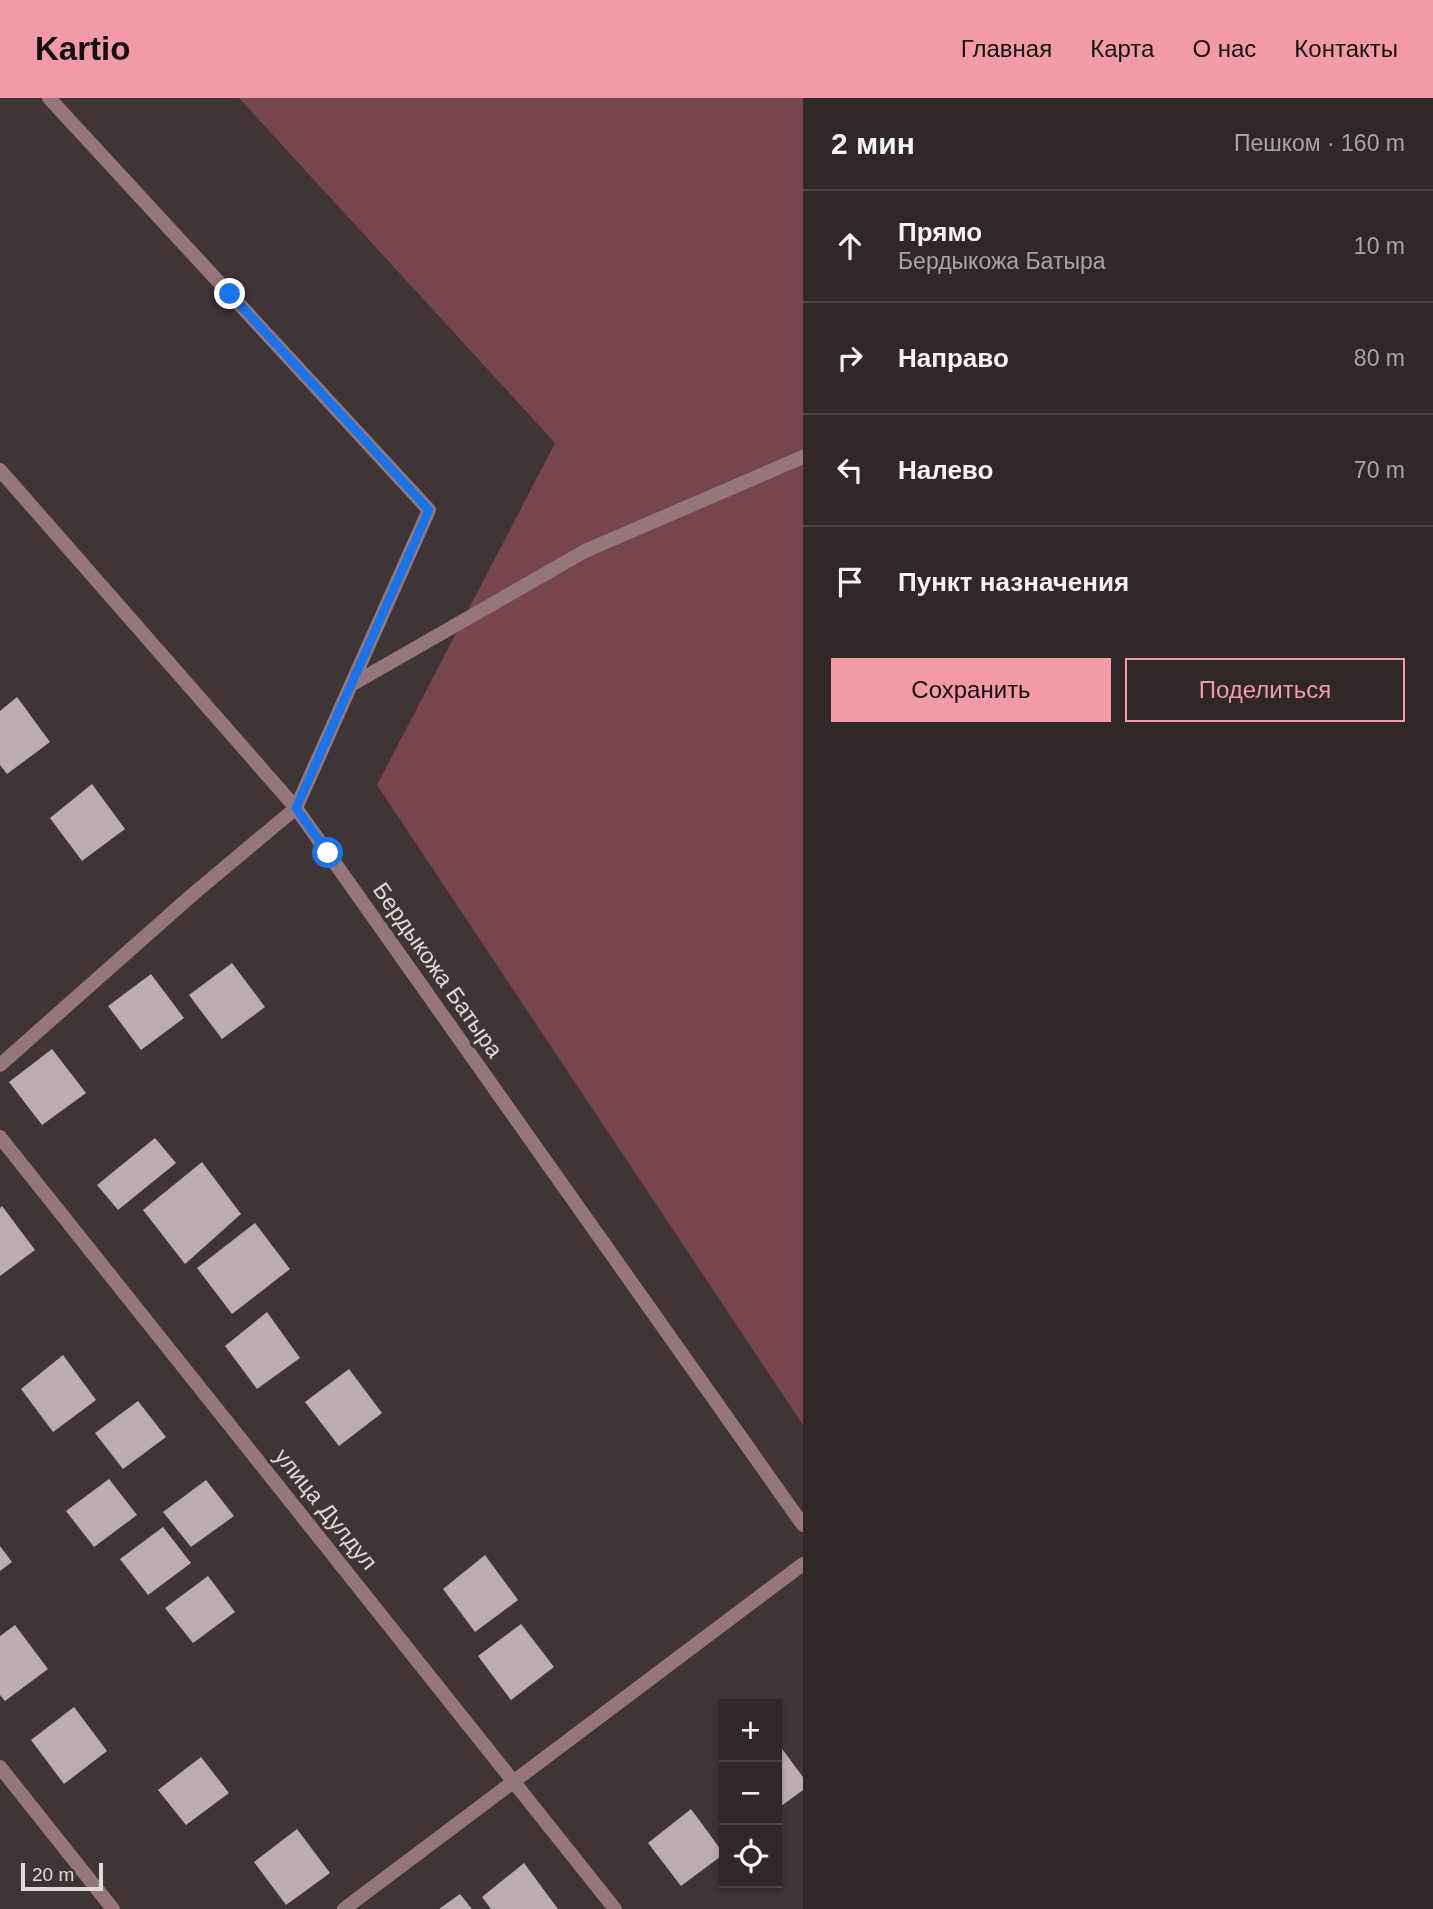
<!DOCTYPE html>
<html lang="ru">
<meta charset="utf-8">
<style>
:root{--surface:#2f2728;--page:#372f30;--text:#f1f3f6;--muted:#a7a5a8;--line:#4a4445;--accent:#f39aaa}
body{margin:0;font-family:Helvetica,sans-serif;background:var(--page);color:var(--text)}
.controls{position:absolute;right:21px;bottom:21px;display:grid;overflow:hidden;border-radius:0px;box-shadow:0 2px 5px #0004}
.controls button{width:63px;height:63px;display:grid;place-items:center;padding:0;border:0;border-bottom:2px solid var(--line);background:var(--surface);color:var(--text);font:35px sans-serif}
.scale{position:absolute;left:21px;bottom:18px;width:82px;box-sizing:border-box;padding-left:7px;border:4px solid #e1dadb;border-top:0;font-size:19px;line-height:24px;white-space:nowrap;color:#e1dadb;-webkit-text-stroke:5px #3f3436;paint-order:stroke}
.stop{position:absolute;width:21px;height:21px;margin:-16px;border:5px solid #1a73e8;border-radius:50%;background:#fff}
.stop.end{background:#1a73e8;border-color:#fff;box-shadow:0 2px 7px #0008}
.list{margin:0;padding:0;list-style:none}
h2{display:flex;justify-content:space-between;align-items:center;height:91px;margin:0;padding:0 28px;font-size:30px}
h2 small{font-size:23px;font-weight:400;color:var(--muted)}
.list li{display:grid;grid-template-columns:46px 1fr auto;gap:21px;align-items:center;box-sizing:border-box;height:112px;padding:0 28px;border-top:2px solid var(--line)}
.list b{display:block;font-size:26px;white-space:nowrap}
.list p{margin:0;font-size:23px;white-space:nowrap;color:var(--muted)}
.list em{font-size:23px;font-style:normal;color:var(--muted)}
.actions{display:flex;gap:14px;padding:21px 28px}
.actions a{flex:1;padding:16px 0;border:2px solid var(--accent);border-radius:0px;text-align:center;font-size:24px;color:var(--accent)}
.actions .main{background:var(--accent);color:#111}
.icon{flex:none;width:38px;height:38px;fill:none;stroke:currentColor;stroke-width:2;stroke-linecap:round;stroke-linejoin:round}
.map{position:relative;flex:none;width:803px;height:1811px;overflow:hidden}
header{display:flex;align-items:center;gap:42px;box-sizing:border-box;height:98px;padding:0 35px;background:var(--accent);color:#111}
header strong{font-size:33px}
nav{display:flex;gap:38px;margin-inline-start:auto;font-size:24px}
main{display:flex}
aside{flex:1;background:var(--surface)}
.map>svg:first-child{display:block}
.green{fill:#76454e}
.building{fill:#baadaf}
.lines{fill:none;stroke-linecap:round;stroke-linejoin:round}
.minor{stroke:#95777b;stroke-width:14}
.tertiary{stroke:#95777b;stroke-width:14}
.route{stroke:#1a73e8;stroke-width:9}
.labels{text-anchor:middle;dominant-baseline:central;stroke-width:7;stroke-linejoin:round;paint-order:stroke}
.street-label{font-size:23px;fill:#e1dadb;stroke:#3f3436}
</style>
<header>
<strong>Kartio</strong>
<nav><a>Главная</a><a>Карта</a><a>О нас</a><a>Контакты</a></nav>
</header>
<main>
<div class="map">
<svg width="803" height="1811" viewBox="0 0 803 1811">
<rect width="100%" height="100%" fill="#3f3436"/>
<path class="green" d="M239,0H803V1327L377,687L555,345Z"/>
<path class="building" d="M17,599L50,644L7,676L0,667V613Z
M92,686L125,731L82,763L50,720Z
M232,865L265,909L222,941L189,897Z
M151,876L184,920L141,952L108,908Z
M52,951L86,995L42,1027L9,984Z
M155,1040L176,1065L118,1112L97,1087Z
M202,1064L241,1116L185,1166L143,1112Z
M2,1108L35,1152L0,1178V1110Z
M255,1125L290,1171L232,1216L197,1170Z
M267,1214L300,1260L257,1291L225,1248Z
M63,1257L96,1302L53,1334L21,1291Z
M349,1271L382,1315L339,1348L305,1304Z
M138,1303L166,1339L123,1371L95,1335Z
M109,1381L137,1417L94,1449L66,1413Z
M206,1382L234,1418L191,1449L163,1414Z
M163,1429L191,1465L148,1497L120,1461Z
M0,1448L12,1464L0,1473Z
M485,1457L518,1502L475,1534L443,1491Z
M208,1478L235,1514L193,1545L165,1510Z
M521,1526L554,1569L511,1602L478,1558Z
M15,1527L48,1571L5,1603L0,1597V1538Z
M74,1609L107,1653L64,1686L31,1642Z
M777,1644L803,1679V1692L777,1711Z
M201,1659L229,1695L186,1727L158,1692Z
M691,1711L724,1756L681,1788L648,1745Z
M297,1731L330,1775L286,1807L254,1764Z
M524,1765L558,1811H491L482,1799Z
M460,1796L472,1811H439Z"/>
<g class="lines">
<path class="minor" d="M0,372L296,710L803,1427
M351,587L585,453L803,359
M0,967L192,797L296,710L429,412L49,0
M0,1039L615,1811
M344,1811L803,1466"/>
<path class="tertiary" d="M0,1669L113,1811"/>
</g>
<g class="lines">
<path class="route" d="M230,196L429,412L296,710L328,755"/>
</g>
<g class="labels">
<g class="street-label">
<text transform="translate(438 872) rotate(55)">Бердыкожа Батыра</text>
<text transform="translate(326 1411) rotate(51)">улица Дулдул</text>
</g>
</g>
</svg>
<div class="controls">
<button>+</button>
<button>−</button>
<button><svg class="icon" aria-label="locate" viewBox="0 0 24 24"><circle cx="12" cy="12" r="6"/><path d="M12 2v4M12 18v4M2 12h4M18 12h4"/></svg></button>
</div>
<div class="scale">20 m</div>
<div class="stop" style="left:328px;top:755px"></div>
<div class="stop end" style="left:230px;top:196px"></div>
</div>
<aside>
<h2>2 мин<small>Пешком · 160 m</small></h2>
<ul class="list">
<li><svg class="icon" aria-label="ahead" viewBox="0 0 24 24"><path d="M12 20V5M6 11l6-6 6 6"/></svg><div><b>Прямо</b><p>Бердыкожа Батыра</p></div><em>10 m</em></li>
<li><svg class="icon" aria-label="right" viewBox="0 0 24 24"><path d="M7 20v-9h11M14 6l5 5-5 5"/></svg><div><b>Направо</b></div><em>80 m</em></li>
<li><svg class="icon" aria-label="left" viewBox="0 0 24 24"><path d="M17 20v-9H6M10 6l-5 5 5 5"/></svg><div><b>Налево</b></div><em>70 m</em></li>
<li><svg class="icon" aria-label="arrive" viewBox="0 0 24 24"><path d="M6 21V4h12l-3 4 3 4H6"/></svg><div><b>Пункт назначения</b></div></li>
</ul>
<div class="actions"><a class="main">Сохранить</a><a>Поделиться</a></div>
</aside>
</main>
